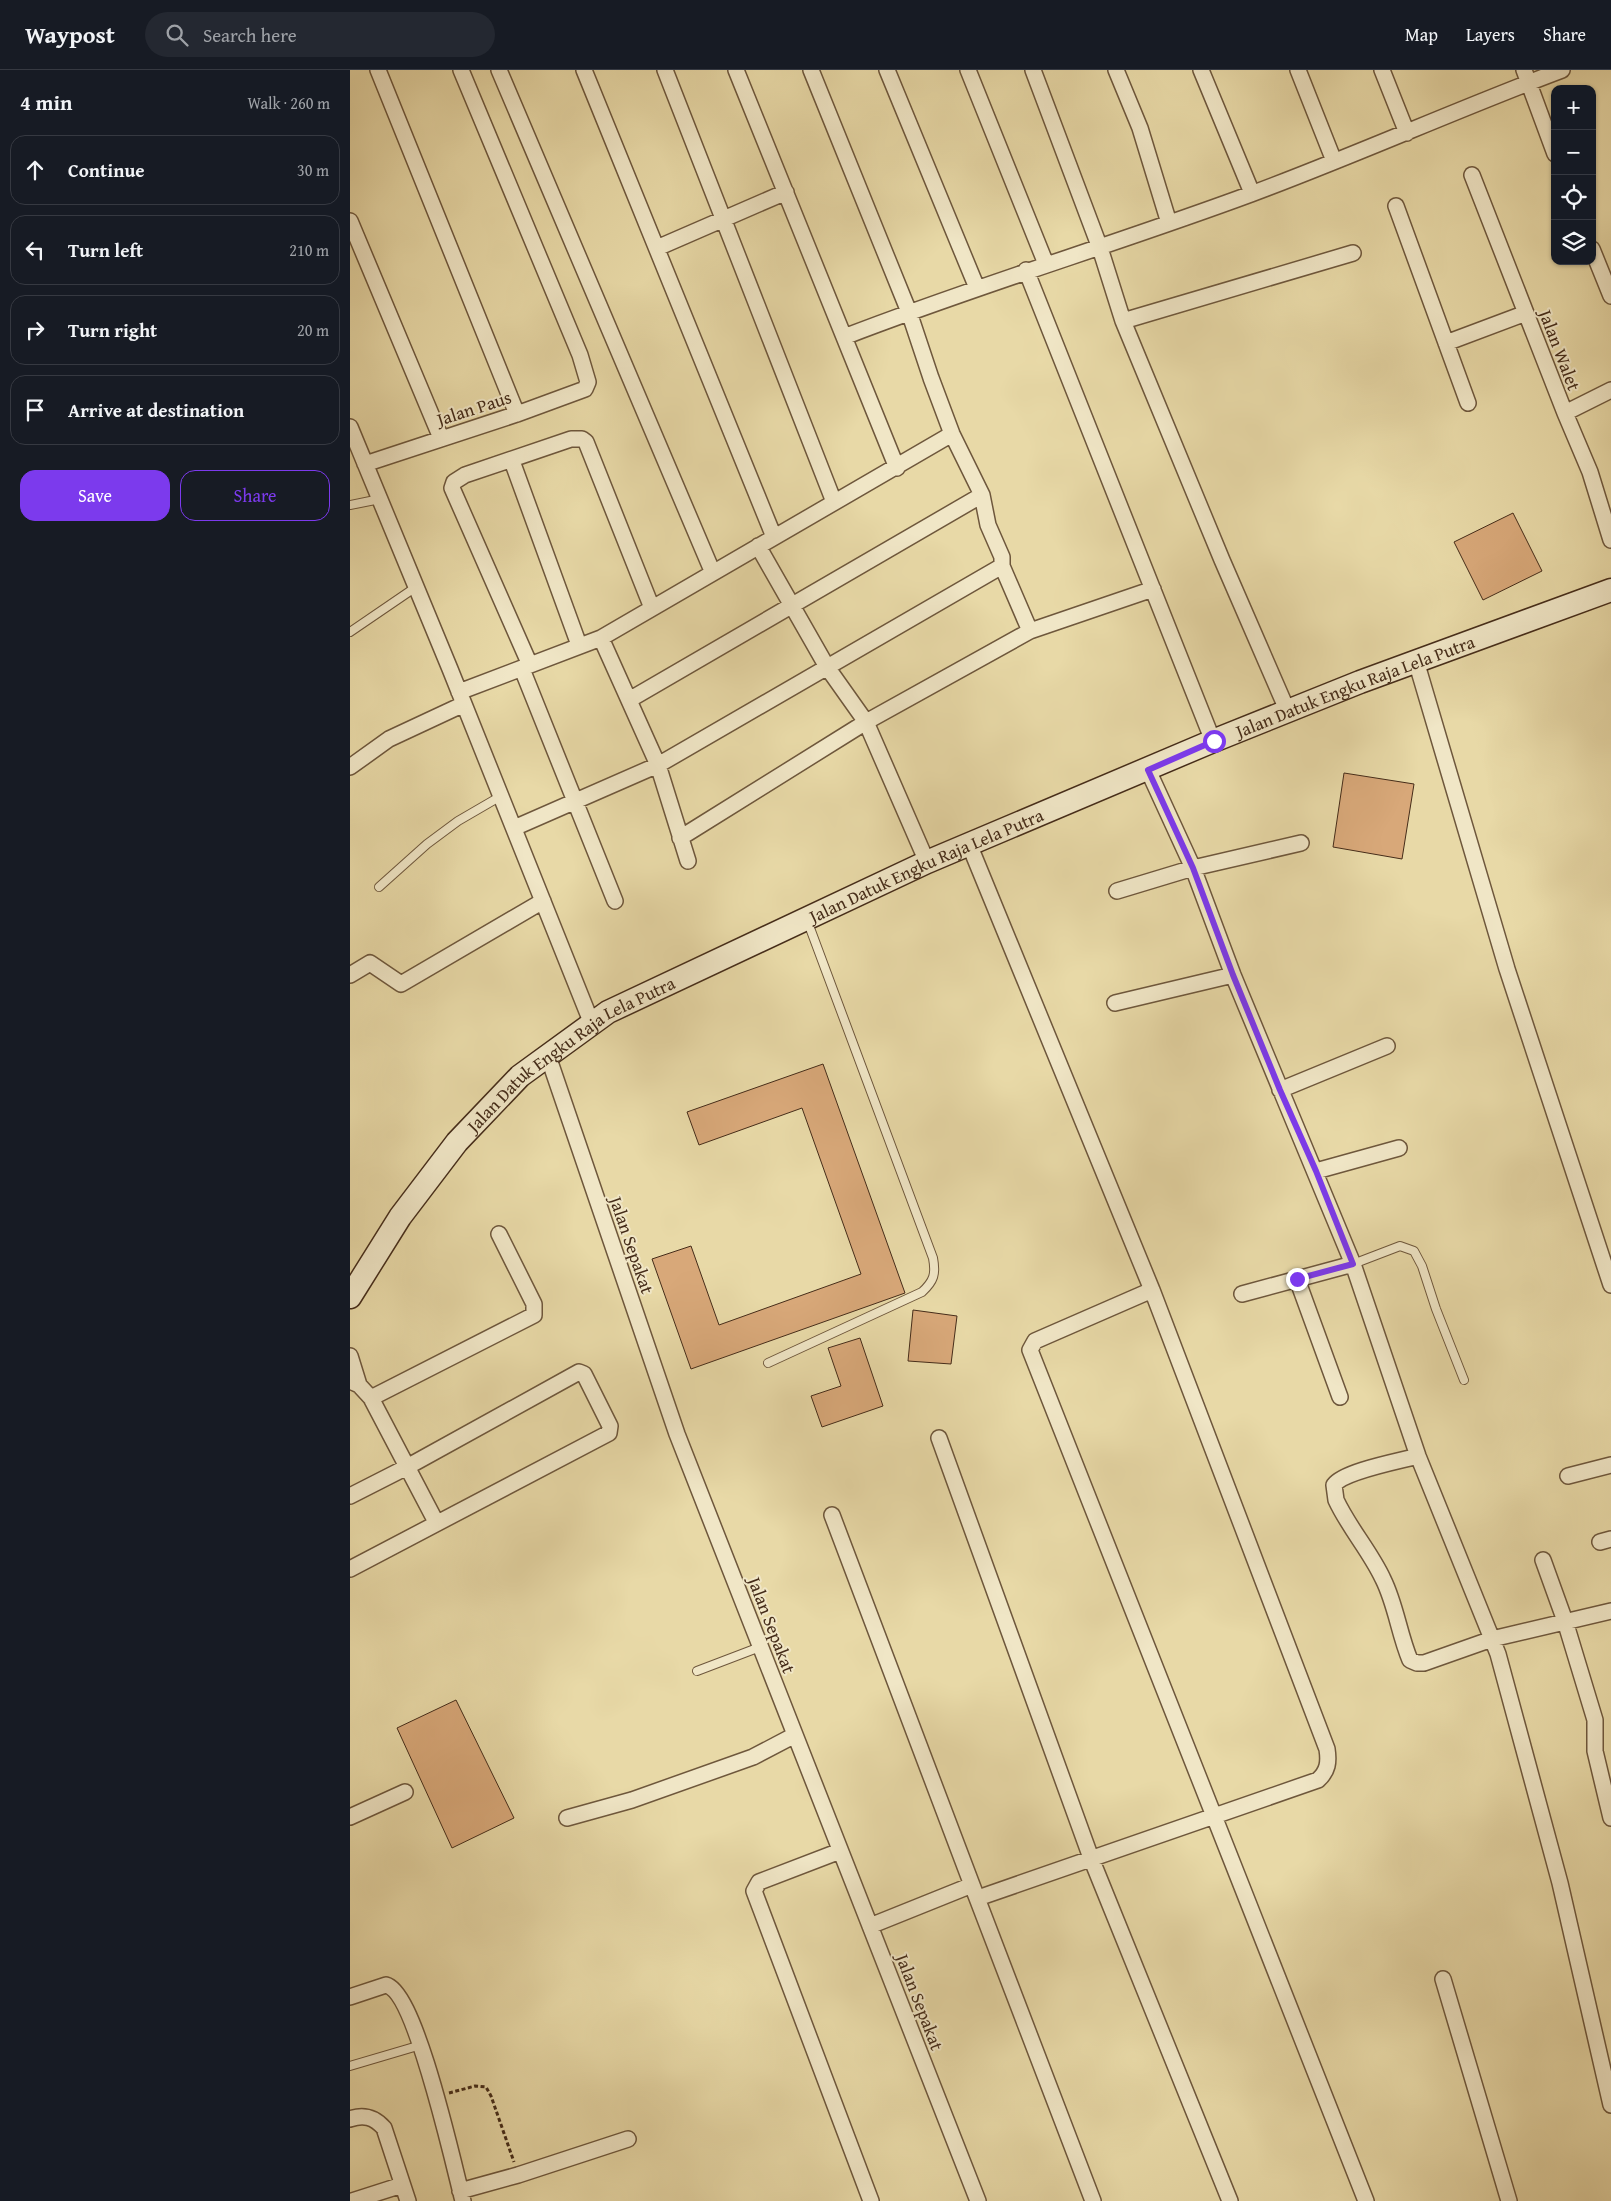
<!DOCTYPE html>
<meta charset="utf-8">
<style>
:root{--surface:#171b24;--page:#242831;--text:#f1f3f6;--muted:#9ea1a6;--line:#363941;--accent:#7c3aed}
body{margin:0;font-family:"Gentium Book Plus",serif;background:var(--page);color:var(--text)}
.controls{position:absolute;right:15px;top:15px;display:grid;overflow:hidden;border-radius:10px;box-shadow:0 1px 4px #0004}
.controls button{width:45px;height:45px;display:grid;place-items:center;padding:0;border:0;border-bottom:1px solid var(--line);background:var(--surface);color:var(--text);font:25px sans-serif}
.stop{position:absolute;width:15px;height:15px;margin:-11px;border:4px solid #7c3aed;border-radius:50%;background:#fff}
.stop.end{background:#7c3aed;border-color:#fff;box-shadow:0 1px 5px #0008}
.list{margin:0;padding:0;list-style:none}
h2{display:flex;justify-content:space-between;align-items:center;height:65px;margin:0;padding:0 20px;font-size:21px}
h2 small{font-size:16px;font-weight:400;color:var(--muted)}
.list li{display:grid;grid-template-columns:32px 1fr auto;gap:15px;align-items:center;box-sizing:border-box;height:70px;margin:0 10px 10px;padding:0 10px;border:1px solid var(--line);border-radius:15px}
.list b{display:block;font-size:19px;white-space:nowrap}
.list em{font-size:16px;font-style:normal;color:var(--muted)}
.actions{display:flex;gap:10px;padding:15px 20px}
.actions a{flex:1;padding:11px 0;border:1px solid var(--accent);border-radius:15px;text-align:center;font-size:18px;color:var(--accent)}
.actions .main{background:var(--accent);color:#fff}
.icon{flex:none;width:28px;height:28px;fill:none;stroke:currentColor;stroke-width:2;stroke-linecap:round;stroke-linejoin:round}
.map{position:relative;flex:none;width:1261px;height:2131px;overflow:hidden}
header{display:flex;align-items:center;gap:30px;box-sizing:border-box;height:70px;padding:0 25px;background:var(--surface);border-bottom:1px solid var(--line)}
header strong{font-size:24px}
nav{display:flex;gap:28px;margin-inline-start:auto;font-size:18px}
.search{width:350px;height:45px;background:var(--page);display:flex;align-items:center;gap:12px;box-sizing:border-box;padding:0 18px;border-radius:28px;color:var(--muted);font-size:19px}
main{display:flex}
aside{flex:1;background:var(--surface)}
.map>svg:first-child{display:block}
.building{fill:#d8a879;stroke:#452c19}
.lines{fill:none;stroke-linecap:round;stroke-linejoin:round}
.lane-casing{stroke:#6e573c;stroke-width:10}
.street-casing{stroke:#6e573c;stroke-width:18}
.secondary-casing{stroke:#452c19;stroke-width:25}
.path{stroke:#452c19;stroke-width:3;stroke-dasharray:4 2.5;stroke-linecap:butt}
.lane{stroke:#f0e6c6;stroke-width:8}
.street{stroke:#f0e6c6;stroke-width:15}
.secondary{stroke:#f0e6c6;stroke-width:22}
.route{stroke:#7c3aed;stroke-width:6}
.labels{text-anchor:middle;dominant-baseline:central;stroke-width:4;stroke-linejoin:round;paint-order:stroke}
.street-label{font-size:18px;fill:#452c19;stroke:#f0e6c6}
</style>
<header>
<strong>Waypost</strong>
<div class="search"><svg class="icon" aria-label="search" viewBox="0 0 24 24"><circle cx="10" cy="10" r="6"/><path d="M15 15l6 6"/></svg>Search here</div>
<nav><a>Map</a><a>Layers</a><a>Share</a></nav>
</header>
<main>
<aside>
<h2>4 min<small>Walk · 260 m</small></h2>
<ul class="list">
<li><svg class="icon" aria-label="ahead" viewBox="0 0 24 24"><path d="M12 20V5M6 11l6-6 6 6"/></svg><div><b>Continue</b></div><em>30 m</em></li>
<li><svg class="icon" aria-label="left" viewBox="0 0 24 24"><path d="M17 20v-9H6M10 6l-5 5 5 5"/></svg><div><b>Turn left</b></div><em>210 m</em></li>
<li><svg class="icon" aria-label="right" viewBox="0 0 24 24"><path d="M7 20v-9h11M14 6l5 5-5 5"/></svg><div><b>Turn right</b></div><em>20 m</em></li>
<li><svg class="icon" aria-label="arrive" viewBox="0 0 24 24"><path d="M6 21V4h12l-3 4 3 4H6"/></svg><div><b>Arrive at destination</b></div></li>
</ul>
<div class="actions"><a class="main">Save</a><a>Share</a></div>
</aside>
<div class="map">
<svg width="1261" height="2131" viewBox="0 0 1261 2131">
<rect width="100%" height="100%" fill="#e8d9a7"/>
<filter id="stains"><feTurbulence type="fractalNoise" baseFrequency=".004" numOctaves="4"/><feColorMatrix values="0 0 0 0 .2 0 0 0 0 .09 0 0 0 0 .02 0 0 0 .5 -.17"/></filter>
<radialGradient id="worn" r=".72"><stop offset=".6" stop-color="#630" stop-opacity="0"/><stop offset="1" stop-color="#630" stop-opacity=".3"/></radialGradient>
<path class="building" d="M1163,443L1192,501L1133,530L1104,472Z
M994,703L1064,714L1052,789L983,777Z
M473,994L555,1223L341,1299L302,1189L341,1176L369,1255L511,1204L452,1038L349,1075L337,1042Z
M563,1240L607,1246L601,1294L558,1291Z
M510,1268L533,1336L472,1357L461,1326L491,1316L478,1278Z
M106,1630L164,1748L102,1778L47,1658Z"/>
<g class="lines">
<g class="lane-casing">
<path id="lane" d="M0,435L30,429
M0,562L66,517
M29,817L77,774L108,751L151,726
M1003,1194L1050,1176L1064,1181L1072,1196L1086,1239L1114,1310
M418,1293L572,1222C584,1211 586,1204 583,1188L457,850
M347,1601L410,1577
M0,1996L71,1975"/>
</g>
<g class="street-casing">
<path id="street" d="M28,0L167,344
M149,0L363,503
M234,0L424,467
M315,0L484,432
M386,0L547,398
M537,0L627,218
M618,0L696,194
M683,0L750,178L773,251L872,490L938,642
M766,0L790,58L819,153
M851,0L902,123
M948,0L984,91
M1032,0L1057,63
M1174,0L1205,84
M1122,105L1215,343L1240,402L1261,470
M1046,136L1118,333
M0,151L91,368
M307,178L436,122
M1242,179L1261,226
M676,200L863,671
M773,251L1003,183
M494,267C628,215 766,174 901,124C1006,85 1108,39 1212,0
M1096,273L1176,243
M1215,343L1261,320
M0,357L100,599L242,954
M162,391L229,575
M15,394L167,344L235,319L238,312L230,285L111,0
M408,476L477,597L516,652L577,792
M652,496L680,561
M251,568L308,695L338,791
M1066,591L1157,899L1261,1215
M180,595L102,418L104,412L115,405L221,369H232L236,372L302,538
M172,599L265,831
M109,622L251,568L602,364
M279,630L632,425
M0,697L39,669L114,634
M798,700L843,798L883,905L1003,1194L1068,1386L1142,1569L1261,1541
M164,758L308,695L652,496V487L638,455L632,425L602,364L581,308L559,242L461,0
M330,768L516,652L680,561L803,519
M619,774L802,1220L977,1679C979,1692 978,1701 968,1710L628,1828
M767,821L843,798L951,773
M0,905L20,893L51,914L193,831
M765,933L883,905
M198,986L327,1364L628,2131
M930,1020L1037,976
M966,1101L1049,1078
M947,1209L990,1327
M802,1220L685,1271L680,1280L1016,2131
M892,1224L1003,1194
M0,1286L9,1315
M0,1311L9,1315L21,1328L86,1452
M21,1328L184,1245V1234L149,1164
M589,1368L741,1788L880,2131
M1068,1386C1050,1391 994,1401 984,1415L986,1430C999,1458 1020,1481 1033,1509C1046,1535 1049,1564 1060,1590L1067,1593H1074L1142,1569L1148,1584L1210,1813L1261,2035
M1218,1406L1261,1395
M0,1426L57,1397L229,1302L234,1304L260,1356L259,1363L0,1499
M482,1445L622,1815
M1250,1472L1261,1469
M1193,1490L1215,1551L1245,1650V1681L1261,1748
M0,1747L55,1722
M217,1748L282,1730L403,1687L445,1665
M490,1781L409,1812L404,1821L521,2131
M520,1856L622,1815L743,2131
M1093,1909L1159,2131
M0,1927L36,1915C66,1922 104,2097 113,2131
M0,2049C14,2044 24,2047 34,2058L58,2131
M110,2121L168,2105L278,2069
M2,2131L52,2115"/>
</g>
<g class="secondary-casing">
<g id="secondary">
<path id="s1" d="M0,1227L50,1147L107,1072L170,1006L258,942L577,792L863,671L1010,612L1261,520"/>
</g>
</g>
<path class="path" d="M99,2023L125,2016L136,2017L141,2026L164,2092"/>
<use href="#lane" class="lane"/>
<use href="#street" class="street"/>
<use href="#secondary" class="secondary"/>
</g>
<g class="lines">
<path class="route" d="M864,671L798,700L843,798L883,905L930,1020L966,1101L1003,1194L947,1209"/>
</g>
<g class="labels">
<g class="street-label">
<text transform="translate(1210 280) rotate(69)">Jalan Walet</text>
<text transform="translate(124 338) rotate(-18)">Jalan Paus</text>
<text stroke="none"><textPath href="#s1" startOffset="1204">Jalan Datuk Engku Raja Lela Putra</textPath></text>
<text stroke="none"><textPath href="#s1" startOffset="739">Jalan Datuk Engku Raja Lela Putra</textPath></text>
<text stroke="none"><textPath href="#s1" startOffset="334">Jalan Datuk Engku Raja Lela Putra</textPath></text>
<text transform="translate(282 1175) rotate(71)">Jalan Sepakat</text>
<text transform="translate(422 1555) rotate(69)">Jalan Sepakat</text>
<text transform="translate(570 1932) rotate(69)">Jalan Sepakat</text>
</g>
</g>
<rect width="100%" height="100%" filter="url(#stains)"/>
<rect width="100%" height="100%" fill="url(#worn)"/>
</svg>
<div class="controls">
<button>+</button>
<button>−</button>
<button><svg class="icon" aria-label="locate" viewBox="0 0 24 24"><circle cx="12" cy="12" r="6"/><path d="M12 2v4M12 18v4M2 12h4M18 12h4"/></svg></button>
<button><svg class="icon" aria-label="layers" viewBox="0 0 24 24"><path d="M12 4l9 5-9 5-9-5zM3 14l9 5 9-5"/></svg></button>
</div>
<div class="stop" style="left:864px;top:671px"></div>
<div class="stop end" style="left:947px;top:1209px"></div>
</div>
</main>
